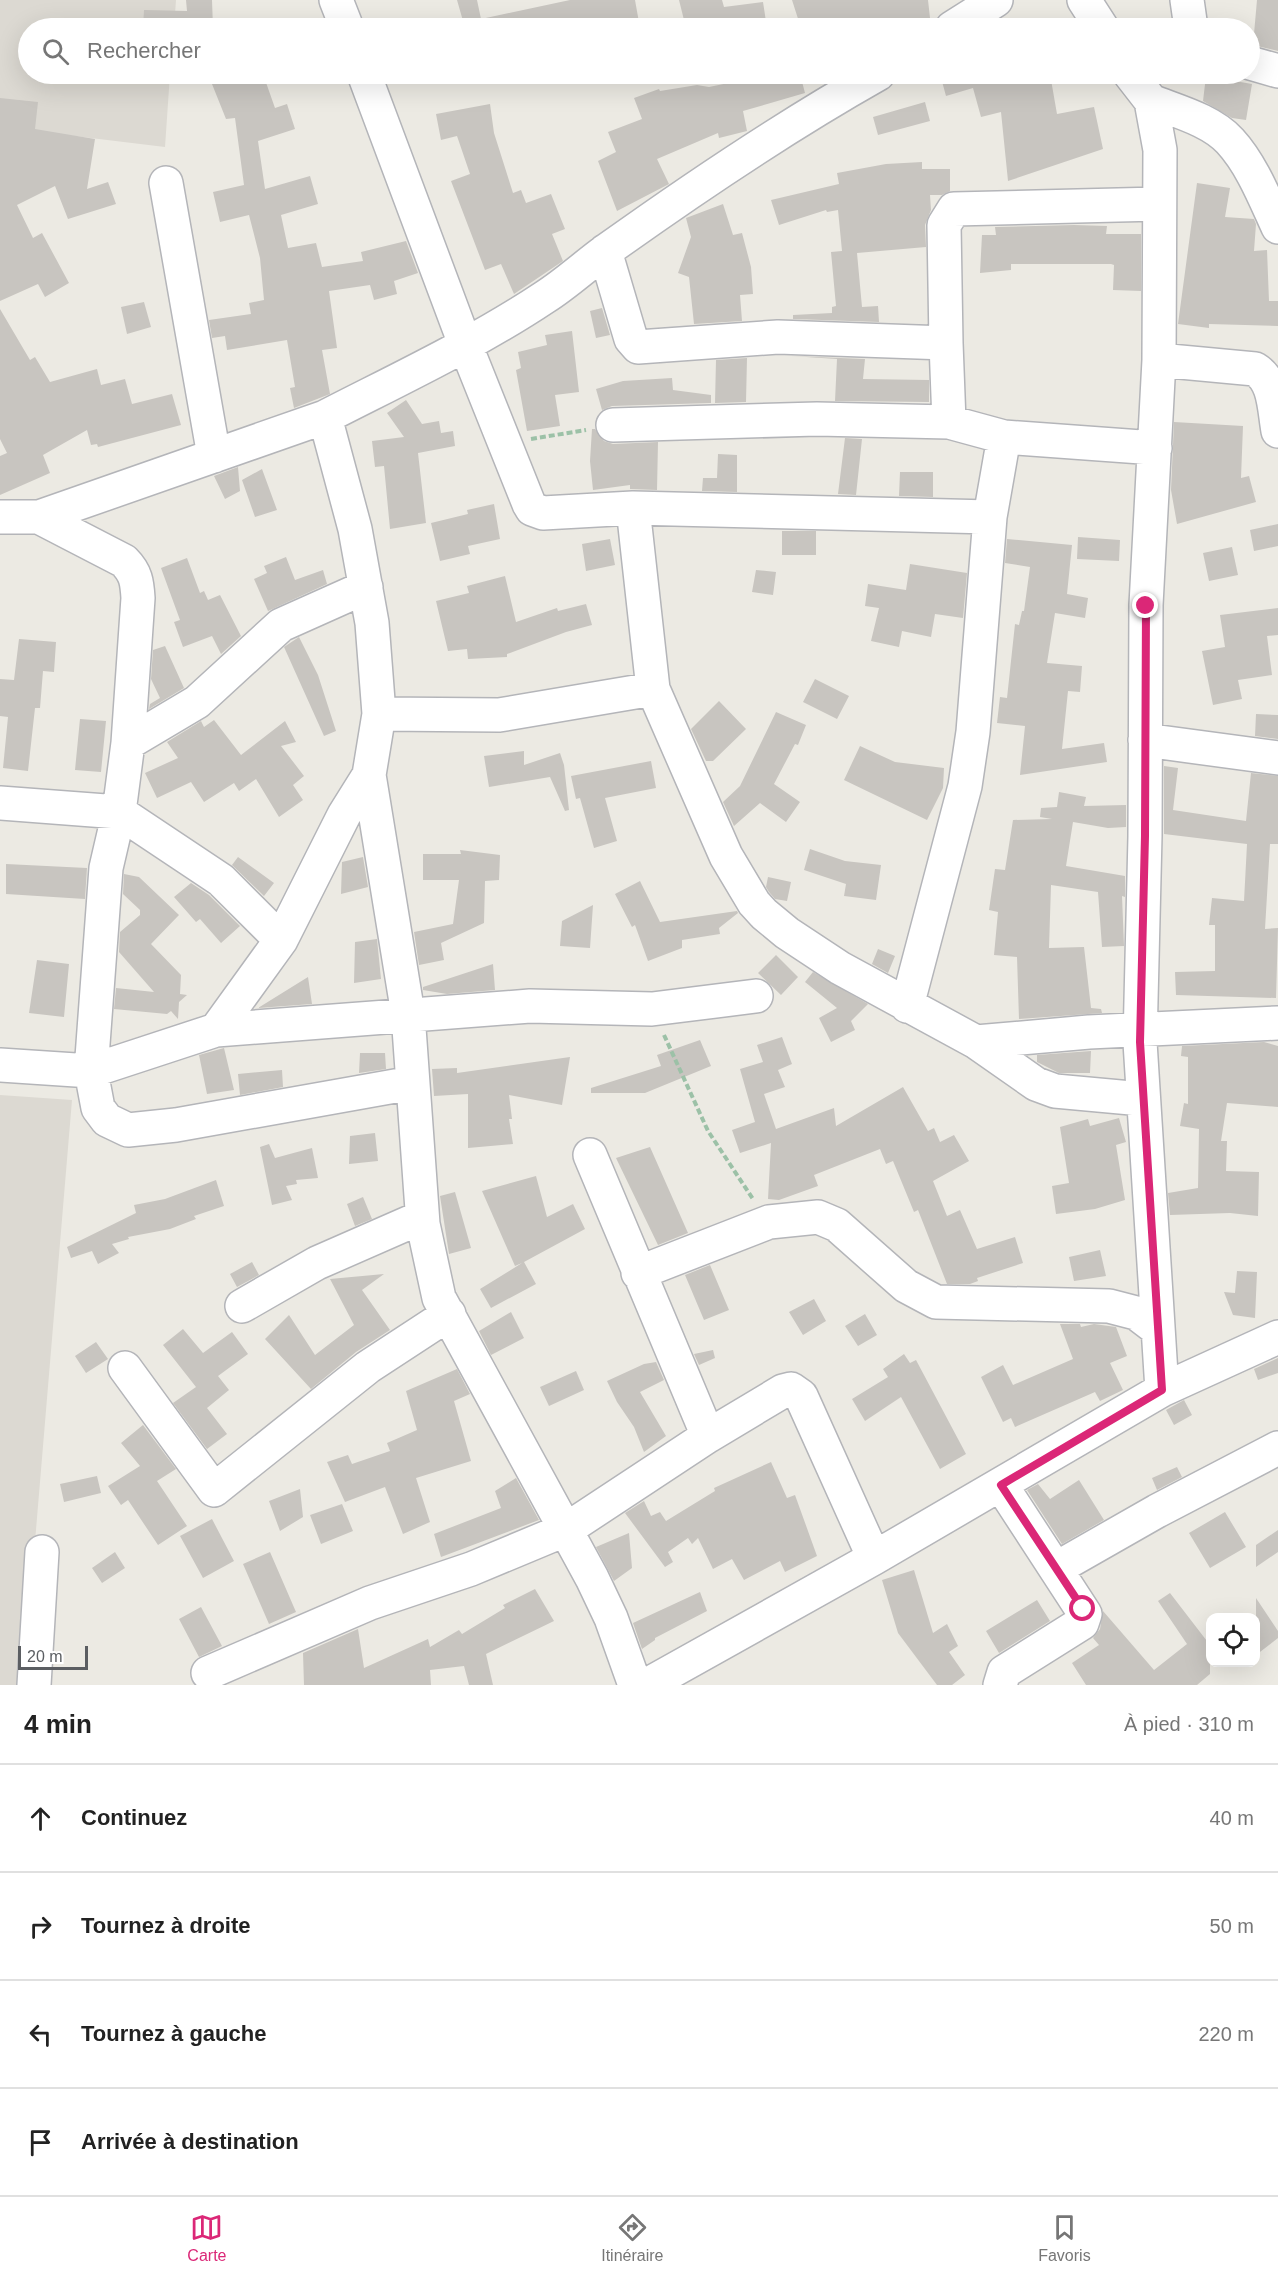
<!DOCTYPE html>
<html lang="fr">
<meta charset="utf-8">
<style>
:root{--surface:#fff;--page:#f6f6f6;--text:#222;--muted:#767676;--line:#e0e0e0;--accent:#db2777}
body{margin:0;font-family:Arial,sans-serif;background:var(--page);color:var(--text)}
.controls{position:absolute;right:18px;bottom:18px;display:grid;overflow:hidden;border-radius:12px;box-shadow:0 6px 24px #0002}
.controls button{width:54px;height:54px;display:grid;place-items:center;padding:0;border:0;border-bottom:2px solid var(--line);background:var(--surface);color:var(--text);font:30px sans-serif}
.scale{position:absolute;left:18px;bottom:15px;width:70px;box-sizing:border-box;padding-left:6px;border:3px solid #5b5e62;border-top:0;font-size:16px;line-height:21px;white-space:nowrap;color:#5b5e62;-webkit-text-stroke:4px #fff;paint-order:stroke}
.stop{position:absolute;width:18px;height:18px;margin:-14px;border:4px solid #db2777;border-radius:50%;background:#fff}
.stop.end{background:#db2777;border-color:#fff;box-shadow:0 2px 6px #0008}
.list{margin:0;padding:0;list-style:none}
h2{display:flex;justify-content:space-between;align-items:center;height:78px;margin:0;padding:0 24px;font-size:26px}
h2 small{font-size:20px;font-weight:400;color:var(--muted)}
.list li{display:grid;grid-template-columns:39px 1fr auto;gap:18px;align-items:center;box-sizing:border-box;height:108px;padding:0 24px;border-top:2px solid var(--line)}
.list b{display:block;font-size:22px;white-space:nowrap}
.list em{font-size:20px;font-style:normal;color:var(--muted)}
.icon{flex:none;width:33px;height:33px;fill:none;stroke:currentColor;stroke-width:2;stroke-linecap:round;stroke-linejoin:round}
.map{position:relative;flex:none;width:1278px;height:1685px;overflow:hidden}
.search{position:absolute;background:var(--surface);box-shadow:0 6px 24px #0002;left:18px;right:18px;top:18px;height:66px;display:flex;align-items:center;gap:15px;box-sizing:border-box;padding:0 21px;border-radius:33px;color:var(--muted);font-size:22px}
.sheet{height:510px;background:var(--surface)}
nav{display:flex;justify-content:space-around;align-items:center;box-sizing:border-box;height:84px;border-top:2px solid var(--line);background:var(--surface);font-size:16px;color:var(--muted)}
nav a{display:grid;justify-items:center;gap:3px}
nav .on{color:var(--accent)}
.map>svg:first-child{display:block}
.education{fill:#dcd9d2}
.building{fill:#c8c5c0}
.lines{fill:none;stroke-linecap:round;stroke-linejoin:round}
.minor-casing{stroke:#b4b5b9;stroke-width:36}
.path{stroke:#9cc1a7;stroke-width:4;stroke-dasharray:6 3;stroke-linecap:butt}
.minor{stroke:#fff;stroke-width:33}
.route{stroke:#db2777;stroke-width:8}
</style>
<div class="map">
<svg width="1278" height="1685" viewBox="0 0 1278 1685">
<rect width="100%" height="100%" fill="#eceae3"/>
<path class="education" d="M0,0H176L174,28H28V74H170L165,147L0,127Z
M0,1095L72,1100L23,1685H0Z"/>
<path class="building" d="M186,0H212L213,28H143L144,10L187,11Z
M457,0H477L481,19L570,0H635L640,28H465Z
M679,0H722L724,7L763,2L767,28H686Z
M792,0H928L930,18L911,28H801Z
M1257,0H1278V51L1253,45Z
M208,74H263L275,108L287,104L295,129L258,141L265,189L310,176L318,204L281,215L288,248L316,243L322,267L363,261L361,252L406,241L418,273L394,281L397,294L374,300L370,285L329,291L337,348L322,350L330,394L294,408L290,388L295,387L287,340L227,350L225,336L212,338L209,320L251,314L249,303L264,300L260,258L249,215L220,222L213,192L244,185L235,118L226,119Z
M774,74H800L805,93L743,111L747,131L719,138L718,133L657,159L669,184L617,211L598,161L616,152L608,132L642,119L634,98L659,89L660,91L697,85L709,87L738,81V84Z
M940,74H1050L1057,114L1094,107L1103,149L1008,181L1001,112L981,117L973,88L946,96Z
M1206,76L1252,84L1246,120L1232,118L1203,101Z
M0,98L38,102L35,129L95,139L87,189L108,182L116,204L68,219L55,186L17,205L33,238L42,233L69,283L45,297L38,284L0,301Z
M925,102L930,121L878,135L873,117Z
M490,104L494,133L513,193L521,190L526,203L551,194L565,229L552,234L563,261L514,294L501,264L485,270L451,181L470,174L457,136L441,140L436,114Z
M922,162V169H950V191L942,195H930L931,210L925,225L926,247L857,253L862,307L878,306L879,322L793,319V315L832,313V307L836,306L831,252L842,251L838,210L827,212L826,210L779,225L771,200L839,184L837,173L886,164Z
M1197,183L1230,188L1225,217L1254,219L1256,224L1254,251L1267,250L1269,301H1278V326L1209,324V328L1178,324Z
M723,204L733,235L742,233L751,267L753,294L740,295L742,321L694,324L689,277L678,273L691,237L686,218Z
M1074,225L1107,226L1106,234H1141V291L1113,290L1114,265L1111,264H1011V270L980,273L982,235H996L995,227Z
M144,302L151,327L127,334L121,307Z
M602,308L610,335L596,338L590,311Z
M0,309L30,360L35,357L50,382L97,369L101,385L125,379L132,404L172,394L181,425L98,447L97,444L91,445L87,430L43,455L50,473L0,495V456L7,453L0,439Z
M572,331L579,392L555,395L560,426L527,431L516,370L521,368L518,352L547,345L545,335Z
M791,356L865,359L863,379L929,380V402L835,401L837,359Z
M747,358L746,402L715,403L716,360Z
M672,378L673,390L711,395V403L612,406L602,410L596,389L623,381Z
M406,400L422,424L439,421L441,433L453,431L455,446L418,453L426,523L390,529L384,466L375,467L372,441L404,437L387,413Z
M1174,422L1243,426L1241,478L1249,476L1256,502L1177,524L1171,490Z
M592,429H595L604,441L613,444L658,442L657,490L630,489V485L593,490L590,461Z
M845,438L862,439L856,495L838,494Z
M718,454L737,455V492L702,491L703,478H717Z
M238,467L240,491L225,499L214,476Z
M262,469L277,510L255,517L242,480Z
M900,472H933V497L899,496Z
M494,504L500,539L468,546L470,554L440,561L431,523L468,514L467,510Z
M1278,524V546L1254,551L1250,530Z
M782,531H816V555H782Z
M1078,537L1120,540L1119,561L1077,559Z
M610,539L615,565L586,571L582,544Z
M1007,539L1072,545L1067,594L1088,598L1085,618L1055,613L1047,663L1082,666L1080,692L1068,691L1062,749L1104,743L1107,762L1020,775L1025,726L997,723L1000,697L1007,698L1015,624L1019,625L1022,611H1024L1030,567L1005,563Z
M1232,547L1238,575L1209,581L1203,553Z
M286,557L295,580L323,570L327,584L268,611L254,579L267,573L264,566Z
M187,558L200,593L204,591L208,600L220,595L241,636L221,654L212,636L183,647L174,622L180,620L161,568Z
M910,564L967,573L963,618L935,614L931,637L902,631L899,647L871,641L879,608L865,606L868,584L906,590Z
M756,570L776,572L773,595L752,592Z
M505,576L516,622L557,608L558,611L586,604L592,625L566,632L507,654V657L468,659L467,649L448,651L436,601L469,593L467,586Z
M1278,608V635L1267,636L1272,675L1238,680L1242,699L1213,705L1202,651L1225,647L1220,615Z
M299,637L318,675L336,731L324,736L284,647Z
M19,639L56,642L54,672L43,671L40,708H35L28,771L3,768L8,717L0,716V679L14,680Z
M165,646L184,688L149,709L150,704L160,698L151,679L153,650Z
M815,679L849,696L837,719L803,702Z
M719,701L746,729L713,761H706L691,729Z
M776,712L806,725L798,745L795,744L774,784L800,802L786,822L760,803L734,826L723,802L740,786Z
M1256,714L1278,715V739L1255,736Z
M80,719L106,721L101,772L75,770Z
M214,720L241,755L285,721L296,742L281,746L304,776L293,785L303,800L279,817L256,779L239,791L234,783L204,802L191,782L157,798L145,773L178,758L167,742L201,721L204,727Z
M860,746L895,762L944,768L943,788L927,820L844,780Z
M524,751V765L560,753L564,765L569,810L565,811L550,777L489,787L484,756Z
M651,761L656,788L605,798L617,841L594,848L580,798L576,799L571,776Z
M1164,766L1178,768L1173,810L1246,821L1251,773L1278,776V844H1270L1265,929L1278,928L1276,998L1176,995L1175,972L1215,971V925H1209L1212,898L1244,901L1247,844L1164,834Z
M1059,792L1086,797L1084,806L1126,805V827L1108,828L1073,822L1066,866L1125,876V897L1122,896L1124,946L1102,947L1098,892L1051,885L1049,948L1084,947L1091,1008L1101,1009L1102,1013L1019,1019L1017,957L994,955L998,912L989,910L995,869L1005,870L1013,820L1052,819L1040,817L1041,808L1057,807Z
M810,849L845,861L881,865L876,900L844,896L846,884L804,870Z
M460,850L500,855L499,880L485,881L484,923L441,943L444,960L419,965L414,932L453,924L459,880H423V854H461Z
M238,857L274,883L264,896L232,865Z
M363,857L368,887L341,894L342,862Z
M6,864L87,868L85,899L6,894Z
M124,874L139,877L179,915L151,944L181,975L180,994L187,995L179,1002L178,1019L171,1011L167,1014L114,1009L116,988L154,992L119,952L120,932L140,915V910L123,894Z
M768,877L791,882L787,901L775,899L769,892L766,887Z
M640,881L660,922L737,911L738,913L719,928L720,934L682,940V948L648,961L635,925L632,927L615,894Z
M191,883L209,895L240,926L221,943L200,919L196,922L174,897Z
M593,905L590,948L560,946L562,921Z
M377,939L381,979L354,983L355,942Z
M878,949L895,956L888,973L872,964Z
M776,955L798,977L781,995L758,973Z
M37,960L69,964L64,1017L29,1013Z
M493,964L495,990L447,994L423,990V987Z
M813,972L868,1004L851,1021L855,1030L831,1042L819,1018L837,1008L805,982Z
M308,977L312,1004L258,1008Z
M782,1037L792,1064L778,1070L785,1087L764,1094L776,1129L834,1108L836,1126L903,1087L928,1131L934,1128L940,1142L954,1135L969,1161L933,1181L947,1216L960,1210L977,1249L1015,1237L1023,1263L977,1278L978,1281L970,1284H947L918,1210L914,1212L893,1161L886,1164L880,1149L814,1175L818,1186L779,1200L768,1199L771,1143L740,1153L732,1130L755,1122L740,1069L763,1062L757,1045Z
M700,1040L711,1066L645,1093H591V1088L661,1066L657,1055Z
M1264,1042L1278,1046V1107L1227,1103L1221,1141H1227L1226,1171L1259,1172L1258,1216L1230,1213L1170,1215L1168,1193L1198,1188L1199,1129L1180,1126L1184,1103L1188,1104V1057L1181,1056L1182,1046Z
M224,1048L234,1090L207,1094L199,1055Z
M1091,1051L1090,1073H1059L1037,1062V1055Z
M360,1053H385L386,1069L359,1073Z
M570,1057L562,1105L509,1095L512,1119H509L513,1144L468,1148V1094L434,1096L432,1069L457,1068V1073Z
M282,1070L283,1087L240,1095L238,1074Z
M1119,1118L1126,1142L1116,1145L1125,1200L1095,1209L1056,1214L1052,1186L1069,1183L1060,1127L1088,1119L1090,1126Z
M375,1133L378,1161L349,1164L350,1136Z
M269,1144L275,1158L312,1148L318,1178L296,1180L297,1184L286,1186L292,1200L272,1205L260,1147Z
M650,1147L688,1233L658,1245L616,1158Z
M536,1176L547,1217L573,1204L585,1229L524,1262L536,1284L491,1308L480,1289L522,1263L515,1266L482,1191Z
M216,1180L224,1206L194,1216L196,1219L170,1229L128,1237L129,1239L112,1244L119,1253L98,1264L92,1251L71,1258L67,1247L136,1213L134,1205L165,1199Z
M455,1192L471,1248L449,1254L440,1196Z
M363,1197L372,1219L355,1226L347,1204Z
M1100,1250L1106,1276L1074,1281L1069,1257Z
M252,1262L259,1275L237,1287L230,1274Z
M710,1265L729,1310L704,1320L685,1275Z
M1237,1271L1257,1272L1255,1318L1233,1315L1224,1292L1235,1293Z
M384,1274L362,1290L390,1330L356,1352L311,1389L265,1339L289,1315L315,1355L354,1325L330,1279Z
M814,1299L826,1321L803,1335L789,1312Z
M511,1312L524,1338L491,1355L479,1331Z
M865,1314L877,1335L858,1346L845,1326Z
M1060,1324H1080L1081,1327L1094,1324L1116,1327L1127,1356L1110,1363L1123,1390L1100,1401L1095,1392L1015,1427L1011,1418L1003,1422L981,1377L1003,1365L1013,1385L1073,1359Z
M183,1329L203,1353L232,1332L248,1354L218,1376L229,1390L207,1408L227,1434L207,1449L173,1403L196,1387L163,1345Z
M96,1342L108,1359L86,1373L75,1356Z
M713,1350L715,1358L699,1365L694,1354Z
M904,1354L910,1363L916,1360L966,1454L940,1469L901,1397L865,1421L852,1399L888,1377L883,1369Z
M1278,1358V1373L1258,1380L1254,1369Z
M656,1362L664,1380L640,1392L666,1436L644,1452L634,1427L617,1402L607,1381L644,1364Z
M457,1369L470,1394L454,1401L471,1461L416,1478L430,1522L403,1534L385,1487L345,1502L327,1462L348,1455L352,1464L390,1451L387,1443L417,1430L406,1391Z
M576,1371L584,1390L549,1406L540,1387Z
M1184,1400L1192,1415L1174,1425L1166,1410Z
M143,1425L176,1469L157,1481L187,1526L158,1545L128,1500L121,1505L108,1486L140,1466L121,1443Z
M771,1462L787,1498L795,1495L817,1556L785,1572L780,1561L744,1580L732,1559L713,1569L698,1538L692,1544L688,1538L668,1552L673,1562L665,1567L625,1513L644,1501L651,1516L660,1512L666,1521L715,1491L714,1488Z
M1177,1467L1182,1477L1157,1490L1152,1478Z
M97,1476L101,1493L64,1502L60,1484Z
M516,1478L539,1520L441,1557L434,1534L501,1508L495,1491Z
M1079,1480L1104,1520L1062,1544L1027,1490L1038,1484L1050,1499Z
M300,1489L303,1517L280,1531L269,1501Z
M342,1504L353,1531L321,1544L310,1515Z
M1225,1512L1246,1547L1210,1568L1189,1533Z
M212,1519L234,1561L203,1578L180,1536Z
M1278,1530V1552L1256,1567V1545Z
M629,1533L632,1568L614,1581L596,1547Z
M115,1552L125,1568L102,1583L92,1568Z
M270,1552L296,1612L269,1624L243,1564Z
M914,1570L933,1633L947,1624L958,1646L949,1652L965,1675L952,1685H937L898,1633L882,1580Z
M535,1589L554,1621L486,1654L493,1685H469L464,1666L430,1670L431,1685H304L303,1653L358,1629L364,1668L428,1639L430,1647L459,1630L462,1634L505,1608L503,1605Z
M700,1592L707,1611L655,1638V1640L642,1649L633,1623Z
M1170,1593L1210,1645V1674L1197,1685H1086L1072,1663L1099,1645L1093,1638L1100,1629L1103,1611L1154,1670L1187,1644L1158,1601Z
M1256,1598L1278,1631V1638L1256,1655Z
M1037,1600L1050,1621L999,1653L986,1631Z
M201,1607L222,1646L199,1657L179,1619Z"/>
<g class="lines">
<g class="minor-casing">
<path id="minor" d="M336,0L347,28
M1084,0L1102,28
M1187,0L1191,28
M952,28L996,0
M1250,63L1278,71
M364,74L465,344L529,504L532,509L543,513L633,508L653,689
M1130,74L1151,101L1160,150L1159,360L1146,605L1145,836L1140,1042L1162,1390
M1151,101C1176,111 1211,120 1230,141C1252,165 1265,199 1278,227
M166,183L214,456
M605,251L631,339L638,347L778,337L946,343L949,422
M946,343L944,225L954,209L1159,204
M1159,360L1255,369C1275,381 1274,409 1278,431
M325,417C399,379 476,343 545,297C567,283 586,265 607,250C695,187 784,127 878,74
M613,425L817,419L949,422L1004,437
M633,508L990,517
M0,517H39L124,561C136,573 137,582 138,598L128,743L119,812L106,868L91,1071L0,1065
M39,517L325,417L355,529L372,623L379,714L369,775L344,815L281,940L216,1030L91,1071L98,1108L107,1120L128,1130L176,1125L412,1083
M379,714L499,715L653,689L726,856L754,903L764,914L787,933L840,968L976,1042L1036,1084L1055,1091L1142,1099
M1145,740L1278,758
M128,743L197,702L281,625L366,587
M369,775L408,1014L423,1224L439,1298L592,1578L611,1618L635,1685
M0,803L119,812L221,880L281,940
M907,1006L965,786L973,732L990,517L1004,437L1155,448
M216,1030L530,1006L652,1009L756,996
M976,1042L1089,1032L1278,1023
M590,1155L708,1436
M638,1273L769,1222L818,1217L837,1225L906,1286L936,1302L1109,1306L1136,1313L1157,1329
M242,1306L317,1263L422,1217
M125,1368L214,1490L368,1367L449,1314
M1057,1568L1157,1511L1278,1448
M208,1673L370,1603L471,1569L567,1529L708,1436L783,1391L791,1389L801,1396L874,1558
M34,1685L42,1552
M647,1685L874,1558L1162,1390L1278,1337
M1000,1685L1004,1672L1082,1623L1085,1614L1001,1485"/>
</g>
<path class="path" d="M531,439L586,430
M664,1035L708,1131L753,1199"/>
<use href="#minor" class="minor"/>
</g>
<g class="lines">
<path class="route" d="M1083,1609L1001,1485L1162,1390L1140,1042L1145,836L1146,606"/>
</g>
</svg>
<div class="controls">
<button><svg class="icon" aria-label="locate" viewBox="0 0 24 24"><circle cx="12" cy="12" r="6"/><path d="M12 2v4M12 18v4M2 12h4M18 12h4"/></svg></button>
</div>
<div class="scale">20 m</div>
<div class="stop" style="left:1083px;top:1609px"></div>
<div class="stop end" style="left:1146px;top:606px"></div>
<div class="search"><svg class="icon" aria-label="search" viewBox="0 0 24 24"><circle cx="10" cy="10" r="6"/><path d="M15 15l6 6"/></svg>Rechercher</div>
</div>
<section class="sheet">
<h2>4 min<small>À pied · 310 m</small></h2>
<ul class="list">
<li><svg class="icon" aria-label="ahead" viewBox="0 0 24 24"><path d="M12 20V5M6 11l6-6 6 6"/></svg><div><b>Continuez</b></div><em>40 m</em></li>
<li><svg class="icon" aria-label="right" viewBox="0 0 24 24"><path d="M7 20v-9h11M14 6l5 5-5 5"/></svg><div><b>Tournez à droite</b></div><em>50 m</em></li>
<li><svg class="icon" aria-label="left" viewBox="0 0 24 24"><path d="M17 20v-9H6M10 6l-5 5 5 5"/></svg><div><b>Tournez à gauche</b></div><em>220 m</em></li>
<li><svg class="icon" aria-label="arrive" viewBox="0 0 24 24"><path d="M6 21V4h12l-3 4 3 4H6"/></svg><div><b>Arrivée à destination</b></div></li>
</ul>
</section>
<nav>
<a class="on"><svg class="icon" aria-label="map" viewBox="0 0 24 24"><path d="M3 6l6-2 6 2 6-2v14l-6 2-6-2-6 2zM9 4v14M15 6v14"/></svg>Carte</a>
<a><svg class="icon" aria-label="directions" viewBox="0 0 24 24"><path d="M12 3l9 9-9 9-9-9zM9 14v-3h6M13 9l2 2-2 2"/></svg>Itinéraire</a>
<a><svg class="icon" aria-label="saved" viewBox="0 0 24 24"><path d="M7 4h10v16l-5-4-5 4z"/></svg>Favoris</a>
</nav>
